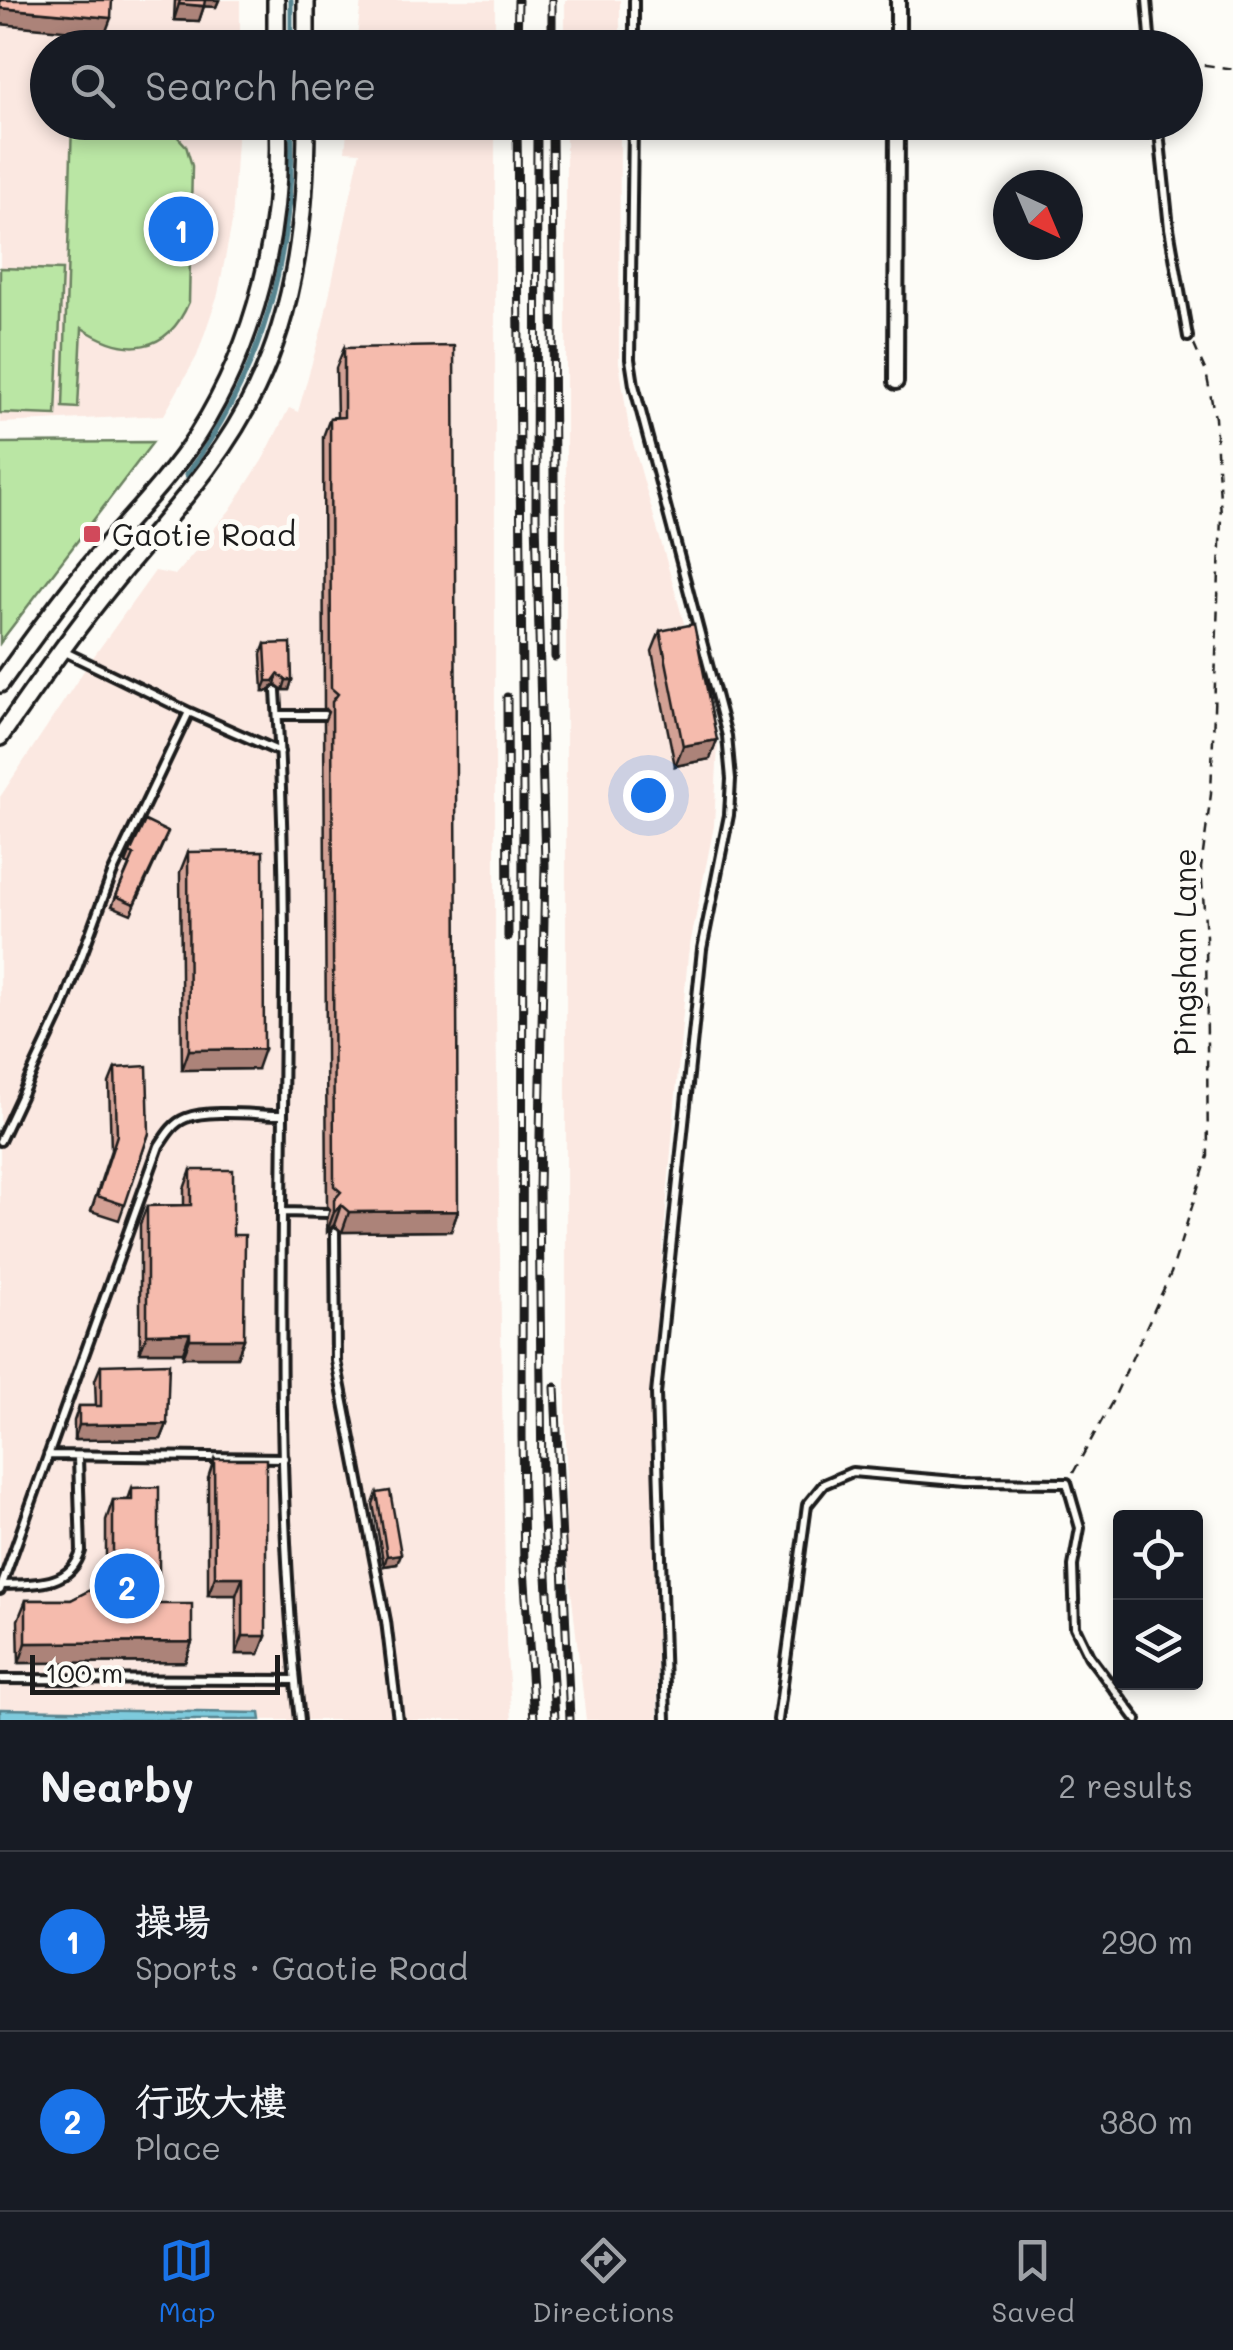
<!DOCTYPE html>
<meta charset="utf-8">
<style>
:root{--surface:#171b24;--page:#20242c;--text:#f1f3f6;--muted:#9ea1a6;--line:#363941;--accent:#1a73e8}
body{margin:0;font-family:Mali,"LXGW WenKai TC",sans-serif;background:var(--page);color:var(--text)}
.controls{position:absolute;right:30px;bottom:30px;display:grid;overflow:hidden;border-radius:10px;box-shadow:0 5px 15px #0003}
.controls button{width:90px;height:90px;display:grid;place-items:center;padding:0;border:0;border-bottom:2px solid var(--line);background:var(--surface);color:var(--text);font:50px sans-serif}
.compass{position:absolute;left:993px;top:170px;width:90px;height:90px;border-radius:50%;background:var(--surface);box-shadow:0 5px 15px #0003;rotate:136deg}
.scale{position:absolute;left:30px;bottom:25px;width:250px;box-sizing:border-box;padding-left:10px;border:5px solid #1c1c1c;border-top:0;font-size:28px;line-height:35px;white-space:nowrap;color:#1c1c1c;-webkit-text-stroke:8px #fdfcf7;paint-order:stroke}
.you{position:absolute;left:648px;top:795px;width:35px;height:35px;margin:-25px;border:8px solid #fff;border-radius:50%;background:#1a73e8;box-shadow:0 0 0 15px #1a73e833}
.badge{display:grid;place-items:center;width:65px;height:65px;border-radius:50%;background:var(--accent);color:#fff;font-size:32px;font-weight:700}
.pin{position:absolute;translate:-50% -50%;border:5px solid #fff;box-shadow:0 2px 10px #0006}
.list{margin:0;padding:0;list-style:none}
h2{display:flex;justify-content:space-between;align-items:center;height:130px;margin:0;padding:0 40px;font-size:42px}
h2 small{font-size:32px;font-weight:400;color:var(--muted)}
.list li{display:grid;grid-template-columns:65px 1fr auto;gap:30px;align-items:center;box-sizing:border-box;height:180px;padding:0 40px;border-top:2px solid var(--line)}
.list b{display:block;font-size:38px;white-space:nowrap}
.list p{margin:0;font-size:32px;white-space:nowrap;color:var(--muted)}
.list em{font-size:32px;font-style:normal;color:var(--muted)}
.icon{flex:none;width:55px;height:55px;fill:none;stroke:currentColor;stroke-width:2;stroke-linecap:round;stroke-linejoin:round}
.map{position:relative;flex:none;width:1233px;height:1720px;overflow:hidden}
.search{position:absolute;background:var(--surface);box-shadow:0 5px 15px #0003;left:30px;right:30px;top:30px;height:110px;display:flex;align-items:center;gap:25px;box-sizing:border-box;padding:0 35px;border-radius:55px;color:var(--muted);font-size:38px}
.sheet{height:490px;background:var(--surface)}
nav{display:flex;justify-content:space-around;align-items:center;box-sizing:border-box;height:140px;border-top:2px solid var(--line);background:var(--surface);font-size:28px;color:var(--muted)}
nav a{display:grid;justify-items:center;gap:5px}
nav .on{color:var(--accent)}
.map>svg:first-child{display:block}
.built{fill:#fbe8e1}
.green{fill:#bae6a4;stroke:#6b8160;stroke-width:2.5}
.water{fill:#7dcadc;stroke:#56848f;stroke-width:2.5}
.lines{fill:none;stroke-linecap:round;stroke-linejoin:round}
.stream{stroke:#56848f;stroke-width:5}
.service-casing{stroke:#1c1c1c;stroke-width:14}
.minor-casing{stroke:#1c1c1c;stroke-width:20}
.tertiary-casing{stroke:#1c1c1c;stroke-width:22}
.path{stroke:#1c1c1c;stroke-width:2.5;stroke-dasharray:10 8;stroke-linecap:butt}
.service{stroke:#fdfcf7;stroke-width:6}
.minor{stroke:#fdfcf7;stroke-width:12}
.tertiary{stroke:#fdfcf7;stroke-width:15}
.rail-casing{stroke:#1c1c1c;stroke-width:9}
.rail{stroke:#fdfcf7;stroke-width:5;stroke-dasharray:15;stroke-linecap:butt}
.wall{fill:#d3a195;stroke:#1c1c1c;stroke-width:2.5}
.shaded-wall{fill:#ac8379;stroke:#1c1c1c;stroke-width:2.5}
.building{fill:#f5bbad;stroke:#1c1c1c;stroke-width:2.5}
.poi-dot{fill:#d1495b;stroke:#fdfcf7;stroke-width:4}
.labels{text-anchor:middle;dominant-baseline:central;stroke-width:10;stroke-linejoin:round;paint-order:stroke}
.poi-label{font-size:30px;fill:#1c1c1c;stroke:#fdfcf7;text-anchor:start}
.street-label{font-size:30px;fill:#1c1c1c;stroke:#fdfcf7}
</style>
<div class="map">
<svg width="1233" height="1720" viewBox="0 0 1233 1720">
<rect width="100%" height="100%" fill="#fdfcf7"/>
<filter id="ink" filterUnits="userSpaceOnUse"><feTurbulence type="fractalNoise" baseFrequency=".01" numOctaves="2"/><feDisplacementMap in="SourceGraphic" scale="20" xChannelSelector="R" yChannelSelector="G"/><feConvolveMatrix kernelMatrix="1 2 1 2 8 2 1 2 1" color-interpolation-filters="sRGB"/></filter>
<g filter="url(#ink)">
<path class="built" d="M0,0H240V47L48,48V122L238,123L232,223L218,294L197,356L164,415L0,423Z
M361,0H495V47H356Z
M565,0H620V47H565Z
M348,123H495V943L506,1644L512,1720H0V797L89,663L155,571L175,575L230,510L263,459L289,408L298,412L323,324L360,152L345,151Z
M566,123H620L619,362L629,429L718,743L714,826L688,955L650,1394L658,1720H586L566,1547Z"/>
<path class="green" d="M72,123H87L88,127L95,123H165L186,146L192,166L189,302C167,354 126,357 82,328L78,408L63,407Z
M0,268L62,270L56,415L0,413Z
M153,442L5,636L0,643V443Z"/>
<path class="water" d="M0,1709L260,1713L261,1720H0Z"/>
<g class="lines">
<path class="stream" d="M291,0V48
M186,475C266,368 293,255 292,122"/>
<g class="service-casing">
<path id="service" d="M1147,0L1151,48
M634,48V0
M633,122L630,359L634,385L727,736L731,779L729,815L702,949L656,1394L666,1720
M1158,122L1169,228L1188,337
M63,651L189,712L280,752
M276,691C299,1033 261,1378 300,1720
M278,715H324
M0,1141L62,1009L112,874L189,712
M283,1212L327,1213
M335,1232L336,1361L386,1621L398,1720
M48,1455L284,1458
M2,1585C33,1584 71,1587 81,1551L78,1458
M0,1590L159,1146C166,1135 173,1123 186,1118C210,1109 256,1115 282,1115
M0,1679L295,1680
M778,1720L807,1505L824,1484L852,1472L966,1482L1067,1483L1080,1528L1073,1566L1075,1627L1089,1656L1137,1720"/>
</g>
<g class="minor-casing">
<path id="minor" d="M898,48V0
M896,382L897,122"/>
</g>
<g class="tertiary-casing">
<path id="tertiary" d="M276,0V48
M306,48V0
M0,684C29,643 59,602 91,563C127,521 168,480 198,434C256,342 283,231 278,122
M0,737C38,683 75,629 117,578C167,517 222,461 256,389C296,306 306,214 306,122"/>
</g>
<path class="path" d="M1186,62L1233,69
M1073,1473L1112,1402L1171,1273L1208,1156L1206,936L1201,868L1211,794L1221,516L1215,418L1206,372L1194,345"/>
<use href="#service" class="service"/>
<use href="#minor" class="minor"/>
<use href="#tertiary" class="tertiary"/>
<g class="rail-casing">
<path id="rail" d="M552,0V48
M517,48L518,0
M517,122L523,792L522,1437L524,1567L534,1720
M537,122L536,517L545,865L539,1190L542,1485L555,1720
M552,122L555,657
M507,697L508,937
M555,1387L570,1720"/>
</g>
<use href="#rail" class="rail"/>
</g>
<path class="wall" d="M175,0H219L216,7L204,6L199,21L174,20Z
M344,348L458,1211L451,1231L342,1232L334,1225L327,1232V1220L330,1209L327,1206L324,722L328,712L324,708L323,437L330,418L337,417L336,368Z
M660,631L717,740L710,759L675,766L652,651Z
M265,644L292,680L289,690H283L275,684L269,691H263L261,654Z
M164,842L131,914L112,906L129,865L126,863L130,853Z
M188,852L257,1069L182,1070L180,872Z
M115,1068L149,1133L119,1220L91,1211L111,1150L109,1083Z
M191,1170L233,1235L244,1339L237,1357H183V1352H140V1224L147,1206L184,1205V1189Z
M101,1365L167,1424L161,1439L74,1440V1421L79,1406H96L95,1380Z
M214,1459L266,1636L259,1654H236V1595H208V1478Z
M132,1488L159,1604L192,1642L185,1662L19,1663L18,1620L26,1600H71L92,1589L106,1572V1520L113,1500H128Z
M377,1493L397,1564L384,1566L373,1504Z"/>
<path class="shaded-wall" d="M202,0H219L216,7L200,6Z
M179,4L204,6L199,21L174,20Z
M0,8L111,18L105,34L0,24Z
M278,674L275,684L269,691H263L267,681Z
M286,680H292L289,690H283Z
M717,740L710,759L675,766L683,746Z
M264,1049L257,1069L182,1070L189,1050Z
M341,1205L334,1225L327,1232L334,1212Z
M458,1211L451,1231L342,1232L349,1212Z
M190,1333L183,1352H140L147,1334Z
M190,1339H244L237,1357H183Z
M167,1424L161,1439L74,1440L79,1425Z
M401,1554L397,1564L384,1566L387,1556Z
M215,1577H243L236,1595H208Z
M243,1636H266L259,1654H236Z
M192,1642L185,1662L19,1663L26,1643Z"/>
<path class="building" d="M0,0H112L111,18L0,8Z
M180,0H205L204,6L179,4Z
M454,346L458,1211L349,1212L341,1205L334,1212V1200L341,1192L334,1186L332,702L338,694L331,688L330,418L344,417V348Z
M694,624L717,740L683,746L660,631Z
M291,643L292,680H286L278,674L273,681H267L265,644Z
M145,821L168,832L134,904L116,896L134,855L130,853Z
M263,851L264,1049L189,1050L188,852Z
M147,1066L149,1133L125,1205L97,1196L117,1135L115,1068Z
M191,1170H233V1235H245L244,1339H190V1333L147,1334V1206L191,1205Z
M169,1363L167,1424L79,1425V1406H101V1365Z
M214,1459H266V1636H243V1577H215Z
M159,1487V1604H192V1642L26,1643V1600H71L92,1589L108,1569L113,1553V1500H132V1488Z
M390,1491L401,1554L387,1556L377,1493Z"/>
</g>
<rect class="poi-dot" x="82" y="524" width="20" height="20" rx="5"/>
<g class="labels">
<g class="poi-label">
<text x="112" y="534">Gaotie Road</text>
</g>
<g class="street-label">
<text transform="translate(1184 952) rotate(-90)">Pingshan Lane</text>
</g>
</g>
</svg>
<div class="controls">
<button><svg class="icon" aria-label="locate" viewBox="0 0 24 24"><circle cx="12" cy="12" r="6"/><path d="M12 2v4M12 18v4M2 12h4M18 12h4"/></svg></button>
<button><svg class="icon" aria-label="layers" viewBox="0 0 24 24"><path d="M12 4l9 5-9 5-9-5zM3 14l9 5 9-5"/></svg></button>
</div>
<svg class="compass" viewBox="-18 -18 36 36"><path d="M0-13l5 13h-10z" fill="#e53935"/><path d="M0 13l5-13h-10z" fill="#9ea1a6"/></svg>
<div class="scale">100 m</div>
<div class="you"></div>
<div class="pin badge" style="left:181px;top:229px">1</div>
<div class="pin badge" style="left:127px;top:1586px">2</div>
<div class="search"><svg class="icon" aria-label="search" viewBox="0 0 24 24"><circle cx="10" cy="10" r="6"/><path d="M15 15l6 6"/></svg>Search here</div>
</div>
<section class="sheet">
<h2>Nearby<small>2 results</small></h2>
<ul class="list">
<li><span class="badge">1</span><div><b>操場</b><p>Sports · Gaotie Road</p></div><em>290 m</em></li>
<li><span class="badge">2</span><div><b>行政大樓</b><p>Place</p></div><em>380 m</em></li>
</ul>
</section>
<nav>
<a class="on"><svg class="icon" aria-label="map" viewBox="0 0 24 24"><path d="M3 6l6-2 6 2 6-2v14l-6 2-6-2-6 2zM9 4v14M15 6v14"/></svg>Map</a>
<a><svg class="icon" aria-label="directions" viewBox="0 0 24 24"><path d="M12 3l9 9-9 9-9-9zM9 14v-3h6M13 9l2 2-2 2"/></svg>Directions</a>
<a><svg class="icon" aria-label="saved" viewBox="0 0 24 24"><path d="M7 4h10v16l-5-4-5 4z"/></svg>Saved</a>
</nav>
